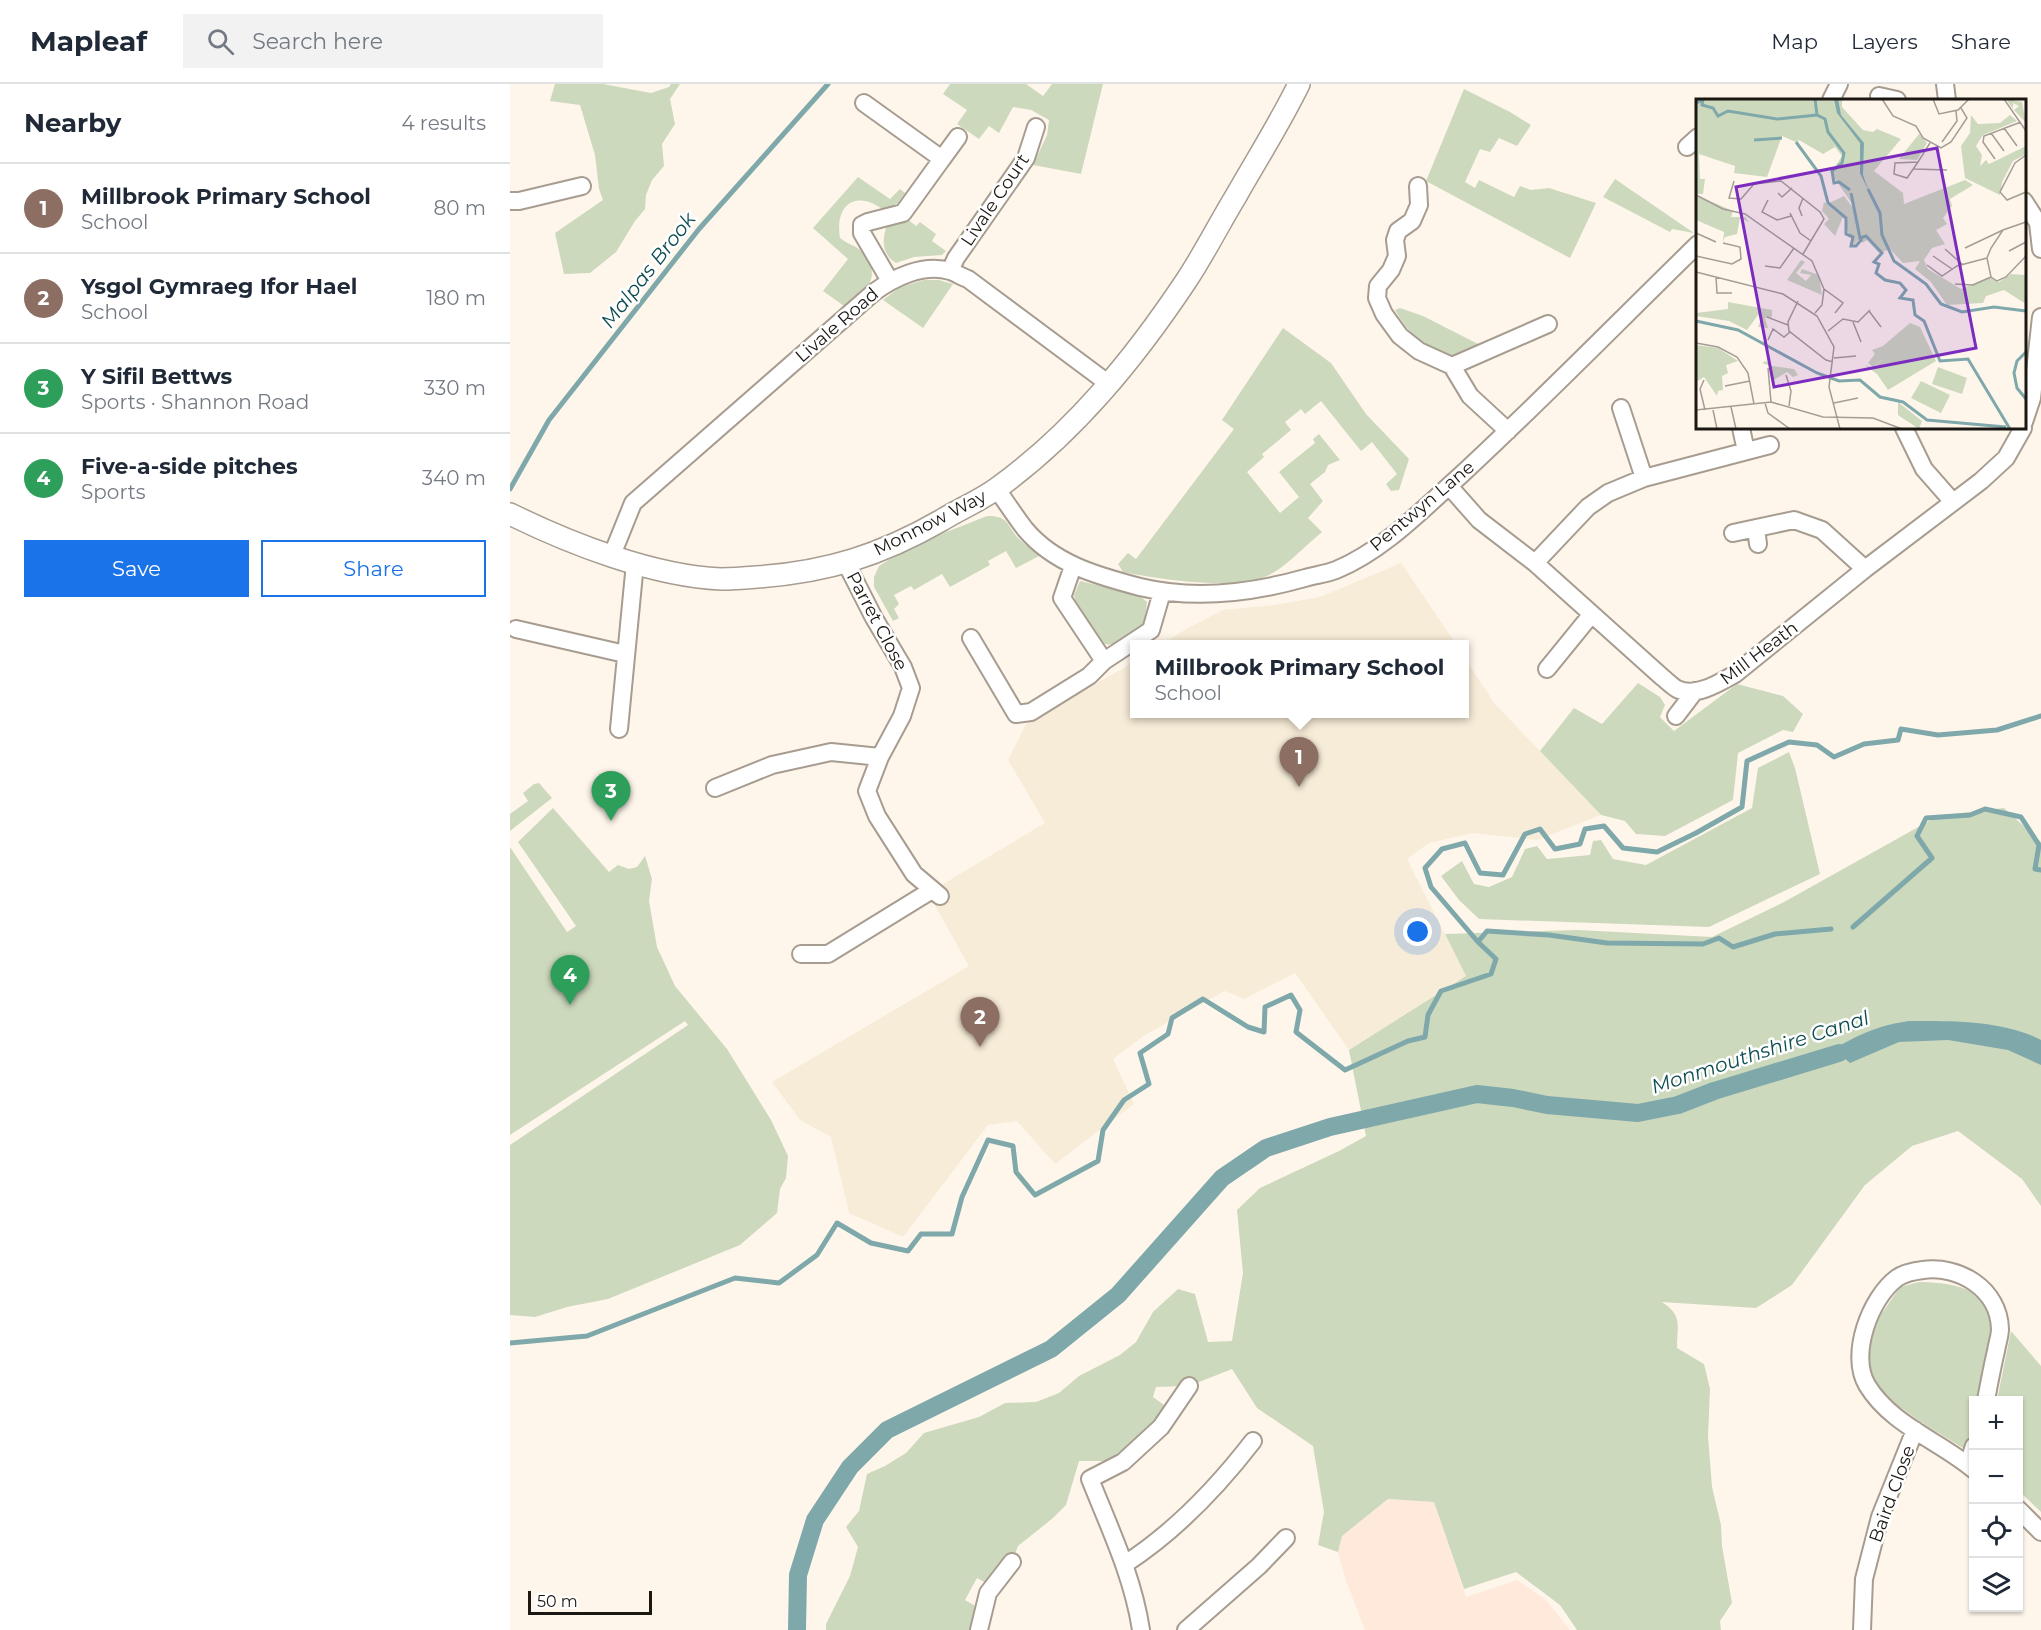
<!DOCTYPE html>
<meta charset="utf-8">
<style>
:root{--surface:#fff;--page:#f2f2f3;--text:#1f2937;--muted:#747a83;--line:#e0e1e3;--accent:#1a73e8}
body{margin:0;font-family:Montserrat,sans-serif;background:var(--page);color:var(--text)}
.controls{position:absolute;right:18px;bottom:18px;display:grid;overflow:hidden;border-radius:0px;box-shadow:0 2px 4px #0004}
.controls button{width:54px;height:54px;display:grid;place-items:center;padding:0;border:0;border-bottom:2px solid var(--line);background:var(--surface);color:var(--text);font:30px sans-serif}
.scale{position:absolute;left:18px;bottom:15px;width:124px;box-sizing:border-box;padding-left:6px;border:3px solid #1b1713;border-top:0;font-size:16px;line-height:21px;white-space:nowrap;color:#1b1713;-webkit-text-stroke:4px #fff;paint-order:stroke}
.you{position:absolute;left:908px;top:848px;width:21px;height:21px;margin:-15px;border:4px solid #fff;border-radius:50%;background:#1a73e8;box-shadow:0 0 0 9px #1a73e833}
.badge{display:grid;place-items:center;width:39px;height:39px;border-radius:50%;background:var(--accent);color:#fff;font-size:20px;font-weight:700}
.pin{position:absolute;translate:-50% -50px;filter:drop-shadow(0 2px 3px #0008)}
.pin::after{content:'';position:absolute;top:32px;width:21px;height:18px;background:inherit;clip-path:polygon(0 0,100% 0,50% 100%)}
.popup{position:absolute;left:620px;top:556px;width:339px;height:78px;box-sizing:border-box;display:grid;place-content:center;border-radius:0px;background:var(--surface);filter:drop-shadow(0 2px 4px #0005);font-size:20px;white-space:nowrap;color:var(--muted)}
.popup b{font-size:22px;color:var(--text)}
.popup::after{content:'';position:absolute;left:50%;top:100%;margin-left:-12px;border:12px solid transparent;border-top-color:var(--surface)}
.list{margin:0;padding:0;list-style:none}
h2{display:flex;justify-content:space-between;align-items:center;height:78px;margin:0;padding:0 24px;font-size:26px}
h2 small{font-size:20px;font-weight:400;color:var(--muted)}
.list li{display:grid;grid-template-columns:39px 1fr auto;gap:18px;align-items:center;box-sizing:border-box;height:90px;padding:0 24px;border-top:2px solid var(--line)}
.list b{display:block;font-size:22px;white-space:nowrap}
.list p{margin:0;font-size:20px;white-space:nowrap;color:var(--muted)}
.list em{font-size:20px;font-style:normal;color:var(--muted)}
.actions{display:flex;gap:12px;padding:18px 24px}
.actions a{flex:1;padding:14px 0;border:2px solid var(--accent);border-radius:0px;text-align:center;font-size:21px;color:var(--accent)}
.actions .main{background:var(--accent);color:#fff}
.icon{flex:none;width:33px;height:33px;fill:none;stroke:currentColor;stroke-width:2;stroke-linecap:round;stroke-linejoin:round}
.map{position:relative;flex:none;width:1531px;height:1546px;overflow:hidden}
header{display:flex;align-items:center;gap:36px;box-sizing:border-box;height:84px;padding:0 30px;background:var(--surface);border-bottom:2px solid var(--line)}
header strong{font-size:28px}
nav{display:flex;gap:33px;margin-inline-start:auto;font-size:21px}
.search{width:420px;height:54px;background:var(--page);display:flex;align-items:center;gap:15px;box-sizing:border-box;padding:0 21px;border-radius:0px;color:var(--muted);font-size:22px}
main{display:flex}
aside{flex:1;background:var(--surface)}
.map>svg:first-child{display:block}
.education{fill:#f7ecd7}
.medical{fill:#fee9db}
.green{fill:#cdd9bd}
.water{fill:#7fa8ab}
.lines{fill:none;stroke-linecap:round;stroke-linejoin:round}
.stream{stroke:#7fa8ab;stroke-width:5}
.canal{stroke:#7fa8ab;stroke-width:18}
.minor-casing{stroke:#a79c90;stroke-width:20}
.tertiary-casing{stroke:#a79c90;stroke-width:24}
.minor{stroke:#fff;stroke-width:16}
.tertiary{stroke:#fff;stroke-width:21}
.labels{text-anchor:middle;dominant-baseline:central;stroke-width:5;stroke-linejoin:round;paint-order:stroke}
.street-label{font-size:18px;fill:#1b1713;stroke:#fff}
.water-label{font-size:20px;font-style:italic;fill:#0d4c50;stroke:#fff}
.inset-river{fill:none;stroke:#7fa8ab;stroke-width:3}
.inset-road{fill:none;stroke:#a49d95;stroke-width:1.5}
.view{fill:#7b2cbf;fill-opacity:0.15;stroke:#7b2cbf;stroke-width:3}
.inset-edge{fill:none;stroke:#1b1713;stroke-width:3}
</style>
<header>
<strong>Mapleaf</strong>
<div class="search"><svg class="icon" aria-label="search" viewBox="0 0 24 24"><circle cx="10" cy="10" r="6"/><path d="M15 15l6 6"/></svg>Search here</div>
<nav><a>Map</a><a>Layers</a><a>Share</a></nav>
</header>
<main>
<aside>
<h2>Nearby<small>4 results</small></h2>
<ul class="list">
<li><span class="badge" style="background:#8d6e63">1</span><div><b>Millbrook Primary School</b><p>School</p></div><em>80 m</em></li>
<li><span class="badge" style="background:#8d6e63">2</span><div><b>Ysgol Gymraeg Ifor Hael</b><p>School</p></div><em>180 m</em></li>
<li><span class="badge" style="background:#2e9e5b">3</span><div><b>Y Sifil Bettws</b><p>Sports · Shannon Road</p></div><em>330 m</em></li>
<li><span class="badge" style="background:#2e9e5b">4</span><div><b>Five-a-side pitches</b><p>Sports</p></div><em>340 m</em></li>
</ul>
<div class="actions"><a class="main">Save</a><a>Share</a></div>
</aside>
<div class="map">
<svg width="1531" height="1546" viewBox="0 0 1531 1546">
<rect width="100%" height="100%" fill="#fff6eb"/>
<path class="education" d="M891,479L946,560H652L678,544L713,526L764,521L810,513Z
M954,573L985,620L1091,731L1027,756L963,749L919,759L897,775L956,892L839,966L785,889L734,915L715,907L635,951L603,975L624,1020L545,1080L507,1037L478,1041L393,1153L339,1129L321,1053L290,1036L262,998L459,882L418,809L535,739L498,676L516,640L624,578V630H954Z"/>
<path class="medical" d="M878,1415L924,1418L956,1513L1007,1496L1035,1515L1060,1546H855L835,1494L828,1468L832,1452Z"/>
<path class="green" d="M45,0H93L141,9L159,3L161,0H170L160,15L165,40L152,60L154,82L142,96L136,111L135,125L125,137L106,168L80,189L54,190L45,149L93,116L89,105L85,71L70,21L40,17Z
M440,0H516L533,12L542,0H593L571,90L523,81L537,51L539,36L521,26L503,23L489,49L479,42L469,55L447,40L457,26L433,10Z
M954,5L1000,28L1021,41L1007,62L989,54L980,68L970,65L955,98L965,104L969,96L1004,113L1010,102L1021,106L1039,104L1086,119L1060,174L916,97Z
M348,93L380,115L390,105L395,109L384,124L376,128C349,105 324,118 330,154C335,158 340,160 346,163C352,167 360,175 361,182C366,204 349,209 334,222L313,207L338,175L303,144Z
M1105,95L1184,149L1162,145L1160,148L1093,113Z
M396,134L406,142L410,138L426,150L422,157L436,167L432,171L404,173L386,179C371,170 372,155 377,141Z
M414,196H429L443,200L413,244L373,216L390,203Z
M890,224L913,232L972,262C964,266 955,271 946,272C919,275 897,246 885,226Z
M773,244L821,279L856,330L899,375L889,406L881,407L876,400L887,390L862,358L851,367L811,317L795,330L791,325L775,338L781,346L752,370L754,373L737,388L770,429L789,413L769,388L805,359L803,355L809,350L830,376L818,381L815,388L800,400L813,417L798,434L812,448C795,462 779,480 761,490C730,508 648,495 613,488L608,480L618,469L626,475L724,345L712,336Z
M477,432C498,432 496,439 507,453C513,460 523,466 531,471L506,484L496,467L478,477L480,481L440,503L432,490L404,506L401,502L384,511L389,520L384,525L389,534L383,537L364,503V493L369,482L401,462Z
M570,497L629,511L637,518C636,526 636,534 632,542C626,554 607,563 595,560L566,523L564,511Z
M1128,599L1150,613L1155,621L1150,633L1164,647L1227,600L1273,612L1293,630L1283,648L1273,646L1228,669L1223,716L1155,752L1126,750L1115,737L1091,731L1030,667L1064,624L1092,640Z
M1279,668L1285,684L1310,790L1199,843L969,835L949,816L931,792L952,777L964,800L979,803L1002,793L1015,765L1027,762L1037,775L1080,771L1083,757L1091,756L1103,775L1136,781L1242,724L1248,684Z
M29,699L42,714L0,747V730L18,717L13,709L24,700Z
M43,724L99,788L108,781L119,785L127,783L135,772L142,795L139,817L147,863L165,902L217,965L261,1036L278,1072L276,1094L270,1105L267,1129L230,1161L98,1215L57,1223L25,1233L0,1231V1061L178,941L175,937L0,1051V763L57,848L66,842L8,758Z
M1494,724L1531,758V1122L1512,1095L1448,1047L1402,1062L1355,1101L1282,1201L1246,1224L1152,1218C1173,1232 1167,1240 1167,1264L1194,1280L1200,1305L1198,1352L1202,1403L1211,1441L1212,1462L1222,1519L1210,1537L1211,1546H1067L1050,1521L1006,1488L954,1505L924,1418L878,1415L832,1452L828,1468L808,1461L814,1428L803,1362L747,1324L722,1285L679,1302L646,1303L643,1313L654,1321L645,1339L618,1362L597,1377H569L556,1421L543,1434L508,1462L502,1478L483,1503L467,1494L455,1516L474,1527L469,1546H316V1540L340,1492L348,1463L336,1443L349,1427L357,1390L375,1382L396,1369L414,1349L469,1333L495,1319L526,1318L549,1309L569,1292L610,1271L626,1258L643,1228L668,1205L685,1210L698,1258L722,1257L733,1189L727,1126L750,1104L829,1067L856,1052L839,966L956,892L935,850L1068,846L1202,853L1274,818L1428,732Z
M1409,1198C1506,1199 1480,1249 1468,1316H1464L1463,1335L1456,1366L1411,1338L1376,1313L1361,1289L1357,1263L1370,1232L1390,1203Z
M1501,1247L1531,1282V1428L1509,1407L1508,1316H1487Z"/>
<path class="water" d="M1399,937C1441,937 1493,936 1531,956V981L1498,966L1438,956L1389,958L1340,979L1333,973L1305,976C1340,956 1358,943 1399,937Z"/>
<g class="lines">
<path class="stream" d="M0,405L39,336L189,145L318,0
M1343,843L1422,774L1407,752L1416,734L1460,731L1475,725L1511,733L1529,761L1525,785L1531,786
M968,858L921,803L915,784L932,765L955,759L970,789L993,791L1015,750L1030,745L1045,765L1070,760L1075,745L1094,742L1113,764L1147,768L1186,749L1232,723L1237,677L1279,658L1307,661L1324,673L1354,660L1388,656L1391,645L1428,651L1487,646L1531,632
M0,1259L77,1252L225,1194L269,1199L307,1171L327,1139L361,1159L398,1167L411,1150H442L452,1113L478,1056L503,1062L506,1088L525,1111L588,1077L593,1046L614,1016L639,1000L630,969L658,950L662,934L693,915L738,943L754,948L755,923L781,911L790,926L786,948L835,986L898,957L915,953L918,931L931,907L981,890L986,875L968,858L977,847L1039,851L1097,859L1193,860L1209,854L1223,863L1265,850L1321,845"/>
<path class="canal" d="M287,1546L288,1491L305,1436L340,1383L377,1346L541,1265L608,1211L712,1094L756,1064L820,1043L967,1010L1003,1014L1037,1021L1128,1029L1168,1021L1204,1007L1329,969"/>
<g class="minor-casing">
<path id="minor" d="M1435,0L1437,16
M1369,12L1387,16
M1321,16L1329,0
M354,19L432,75L393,129L358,138L352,141V149L380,197
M1177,63L1188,53
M432,75L448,53
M908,102L909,121L902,137L888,147L885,156L887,172L881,186L868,202L867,214L874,230L890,252L909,267L942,282L960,312L998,347
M0,117H9L72,102
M1514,117L1528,139L1531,165
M440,187L446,174L516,74L526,43
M942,282L1038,240
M1111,324L1134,394
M1514,338L1522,314L1531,233
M1231,344L1236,367
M1394,344L1414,385L1443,418
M939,402L969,436L1025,479L1152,593C1157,597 1162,602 1167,605C1185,614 1209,599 1225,590L1355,485L1471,397L1496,374L1513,344
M486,404C496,418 505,432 515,445C544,480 588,492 630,503C684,516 742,509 795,494C805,491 816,490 826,486C873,467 914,424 951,391C1032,316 1109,237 1188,160
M1246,444L1248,460
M1223,449L1284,436L1312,446L1355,485
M102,471L123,419L363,209C383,194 413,179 440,187C446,189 452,193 458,195L599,300
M336,479L364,534L393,583L401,604L392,632L370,673L357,707L367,732L404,790L430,812
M1025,479L1078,423L1098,409L1134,394L1260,361
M563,482L552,514L594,577
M6,545L115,570
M461,554L506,630L521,628L579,592L594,577L641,546L652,508
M1037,585L1081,531
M1166,632L1185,607
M109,645L125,479
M205,704L262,681L321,668L370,673
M291,870H318L422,806
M1458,1381L1464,1362
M1464,1386C1430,1357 1381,1341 1357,1301C1339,1271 1360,1214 1387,1194C1394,1189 1405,1187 1413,1186C1449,1181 1489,1205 1490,1245C1490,1252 1487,1260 1486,1267C1482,1284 1479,1300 1476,1316
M1508,1425L1531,1448
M615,1480C666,1447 706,1405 743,1357
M469,1546L478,1509L502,1478
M631,1546C623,1493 600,1445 580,1395L613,1378L651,1343L679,1302
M676,1546L749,1482L776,1454
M1352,1546L1354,1495L1370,1433L1405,1346"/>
</g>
<g class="tertiary-casing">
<path id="tertiary" d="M0,430C61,460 143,492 211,495C223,495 235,494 247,493C318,488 371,471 432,436C450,425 469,417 486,405C563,350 624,275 676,197C694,170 709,140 726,112C747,75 770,39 789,0"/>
</g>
<use href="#minor" class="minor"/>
<use href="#tertiary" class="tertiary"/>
</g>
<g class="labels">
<g class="street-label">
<text transform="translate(485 116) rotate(-56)">Livale Court</text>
<text transform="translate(327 241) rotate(-41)">Livale Road</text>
<text transform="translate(912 422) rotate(-40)">Pentwyn Lane</text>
<text transform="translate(420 439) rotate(-27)">Monnow Way</text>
<text transform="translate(367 537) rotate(62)">Parret Close</text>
<text transform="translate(1249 569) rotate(-37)">Mill Heath</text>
<text transform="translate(1382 1410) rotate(-70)">Baird Close</text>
</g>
<g class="water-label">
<text transform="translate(138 186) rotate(-52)">Malpas Brook</text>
<text transform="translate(1250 968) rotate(-18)">Monmouthshire Canal</text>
</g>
</g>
<g transform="translate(1186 15)">
<rect width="330" height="330" fill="#fff6eb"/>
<path d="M0,0H146V8L167,31L177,33L181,30L205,40L178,72L207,94L208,105L269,81L277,86L254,100L256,107L247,119L251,125L240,131L249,145L236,149L228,161L232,170L265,190L293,178L303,183L315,175L330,176V205L308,191L290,197L287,204L251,206L235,183L219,170L224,162L207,164L194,150L183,154L171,141L166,144L159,109L135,74L146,57L139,48L127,55L103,41L100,43L86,37L71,78L38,74L39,67L3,55L4,80H9L7,95H0ZM310,0L326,3L330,24L318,11L323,7L317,4V10ZM275,16L282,25L304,24L314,16L321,22L287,36L280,47L286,56L284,67L290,61L293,65L330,47V55L317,62L306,83L304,96L269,79L265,47L274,34ZM223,35L231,44L221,61L203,60ZM0,96L37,112L35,118H49L53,123L44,119L41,135L29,138L27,143L28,133L0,121ZM148,97L158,110L163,140L158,146L149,126L152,120L133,104ZM128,103L147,118L139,137L128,125L133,120L126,112ZM105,161L109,163L100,174L110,182L115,176L104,174L106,170L123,176L126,196L91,181ZM32,203L76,211V218L69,219L72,229L62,228L66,218L62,216L51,231L33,222L0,217V214L32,210ZM214,224L224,228L240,262L192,291L181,275L169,266L177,269L188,259L177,268L172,264L179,255L176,251L187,247ZM0,246L22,249L42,262L30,266L32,274L26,277L27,291L22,292L21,297L8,278L0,283ZM70,262L76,267L98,270L102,276L97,278L91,273L76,282L75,267L66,264ZM242,268L271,279L266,295L236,285ZM225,282L254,296L245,314L215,299ZM202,303L226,322L223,330L202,316Z" fill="#cdd9bd"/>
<path d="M138,0H142L145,16L168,44L167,76L173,93L164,74V44L141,14Z" fill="#7fa8ab"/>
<path class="inset-river" d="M119,0L121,16L129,20L132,33L148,54L146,64L136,72L138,84L143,83L154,91M0,4L7,1L6,6L17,9L22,17L32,12L81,20L121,16M58,41L86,39M100,43L125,77L132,104L150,119V135L157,138L155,147H160L166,140M172,90L184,114L186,136L198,162L230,185L245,205L266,213L298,208L330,212M155,94L164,139L170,137L186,154L178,163L183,165L180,174L189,181L204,184L210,191L204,199L217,201L219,216L228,222L244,262L272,260L314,330M0,222L42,231L121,274L143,282L164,281L184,298L207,303L231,321L310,328M330,253L321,262L318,274L321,289L330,300"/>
<path class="inset-road" d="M186,0L197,17L220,27L227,39L245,49L255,43L271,19L265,9M237,0L243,15L262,11L273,0M308,0L330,32M308,29L321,47M295,34L308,52M246,43L261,22L260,12M330,56L319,64L304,93L311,101L330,93M299,60L287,43L288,37L325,23M222,63L211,79L198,75L199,64L222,63L234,44M218,70L251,71M38,82L33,99L45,100L58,85L85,82L124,113L128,120L107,155M82,94L86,98L96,89M0,96L27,110L49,115L116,162L128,190L126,206L119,214M72,101L66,113L81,121L95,117M94,114L104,134L115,142M106,117L103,109L107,99M330,123L307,131L295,149L291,159L295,178L301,182L310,178L330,157M0,134L20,143M269,149L307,131M249,150L267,166M313,152L330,143M0,157L36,165L45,160L44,148L27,144M237,157L256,170M231,166L246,177L261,167L291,159M69,167L84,169L98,149M0,173L87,195L121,217L138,248L133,288L144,330M20,178L21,194H36M259,185L277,186L295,178M128,190L147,204L139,214M102,202L92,223L93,232L130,261L137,263M173,212L185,228M71,218L92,226M157,223L165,243M132,232L147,220L162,223L174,211M72,241L77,230L88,238L94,233M0,244L22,248L41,258L52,274L58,305M138,259L160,257M72,269L75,303M90,276L95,292L93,307M8,281L4,290L9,311M29,287L54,282M69,304L72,314L94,330M138,304L162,299M35,308L40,330M0,311L75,303L127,318L177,319L206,330M17,311L21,330"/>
<path class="view" d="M241,49L280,249L78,288L40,88Z"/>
<rect width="330" height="330" class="inset-edge"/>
</g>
</svg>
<div class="controls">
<button>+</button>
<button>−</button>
<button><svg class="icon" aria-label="locate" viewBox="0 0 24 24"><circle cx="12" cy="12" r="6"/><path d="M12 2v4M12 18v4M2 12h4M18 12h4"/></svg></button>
<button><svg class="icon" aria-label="layers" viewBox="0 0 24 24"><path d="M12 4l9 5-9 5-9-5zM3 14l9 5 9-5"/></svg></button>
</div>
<div class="scale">50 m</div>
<div class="you"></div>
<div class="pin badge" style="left:789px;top:703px;background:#8d6e63">1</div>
<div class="popup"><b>Millbrook Primary School</b>School</div>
<div class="pin badge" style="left:470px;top:963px;background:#8d6e63">2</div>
<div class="pin badge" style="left:101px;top:737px;background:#2e9e5b">3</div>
<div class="pin badge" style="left:60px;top:921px;background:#2e9e5b">4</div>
</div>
</main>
